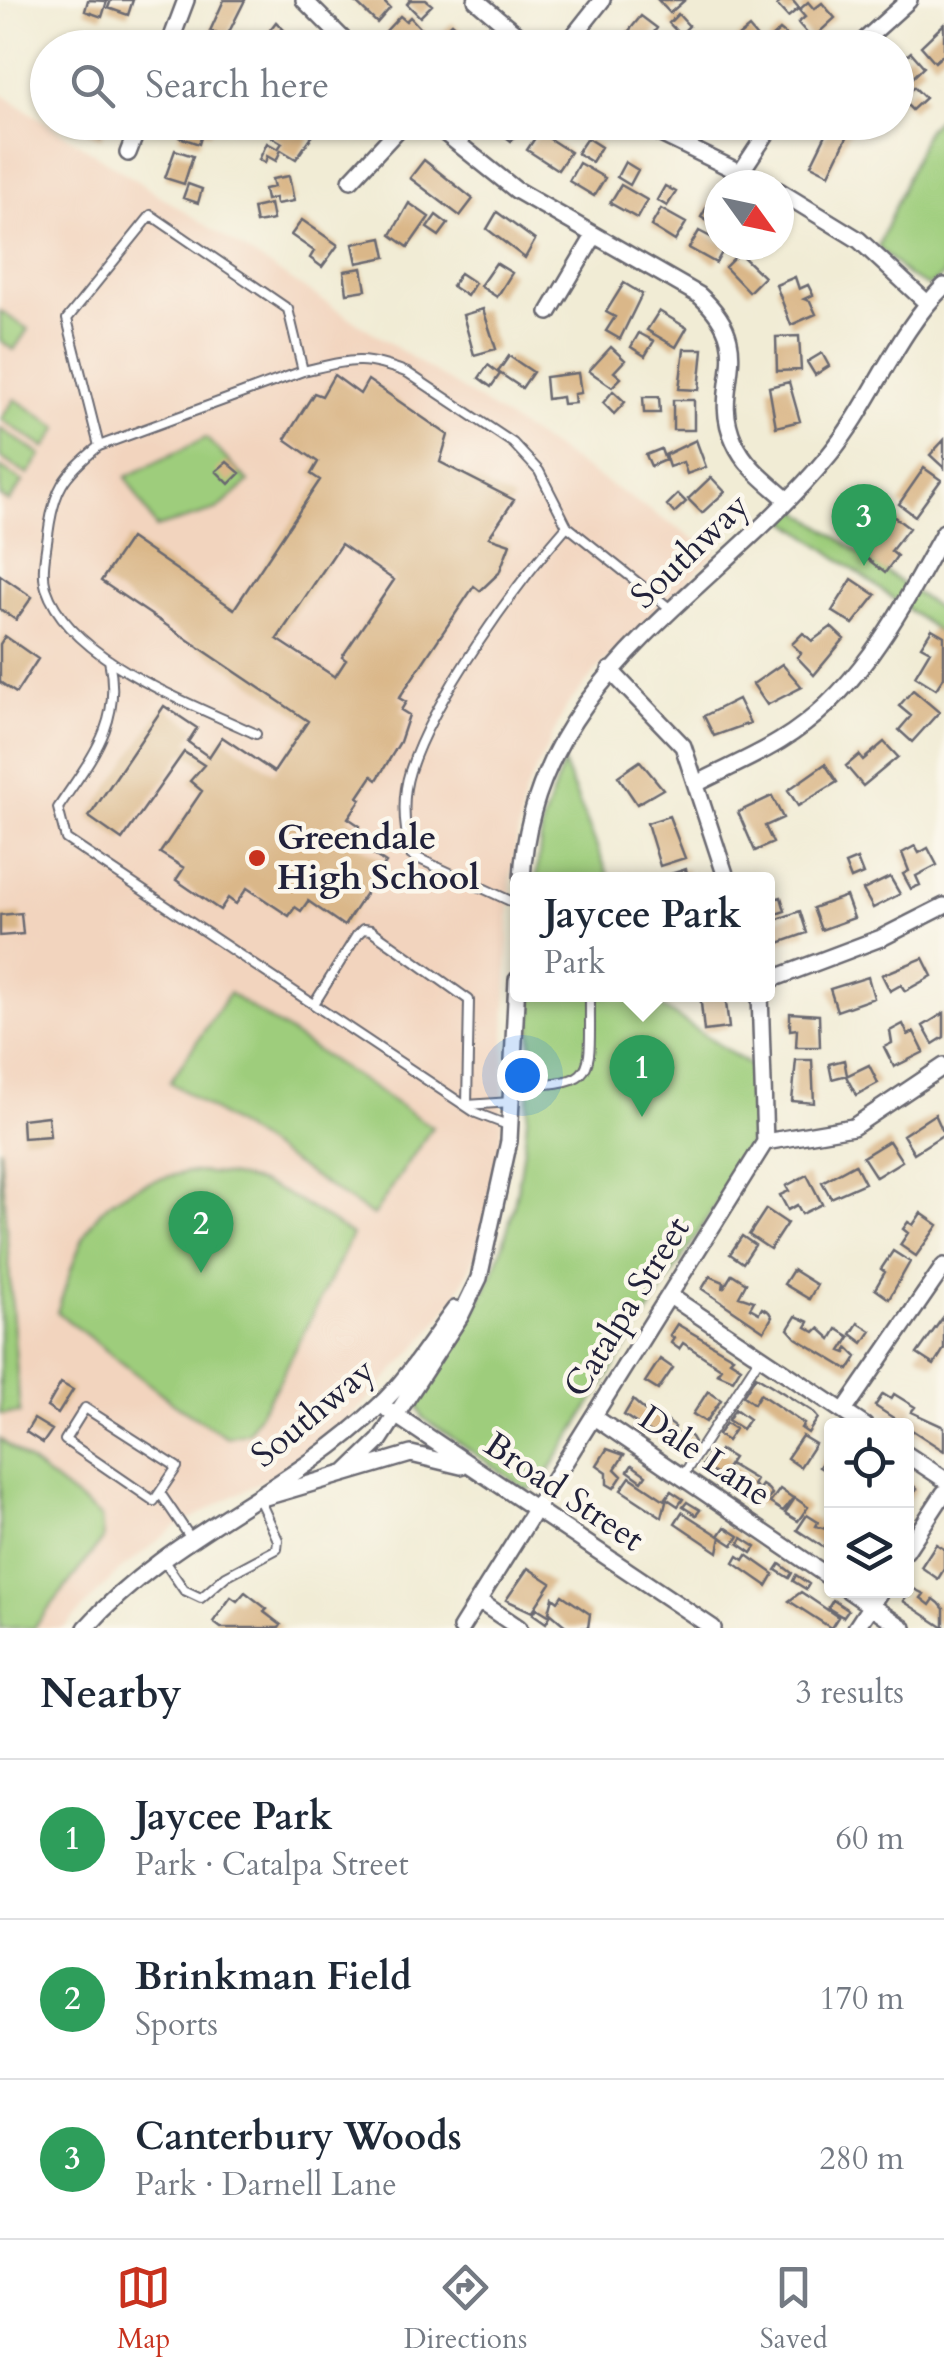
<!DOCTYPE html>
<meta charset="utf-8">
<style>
:root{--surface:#fff;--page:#f6f6f7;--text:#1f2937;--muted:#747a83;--line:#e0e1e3;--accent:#c8321e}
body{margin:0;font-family:Cardo,serif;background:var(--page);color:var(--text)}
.controls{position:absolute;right:30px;bottom:30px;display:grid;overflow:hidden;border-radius:10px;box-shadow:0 2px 8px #0004}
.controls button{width:90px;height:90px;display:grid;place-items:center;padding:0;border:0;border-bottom:2px solid var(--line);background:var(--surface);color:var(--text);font:50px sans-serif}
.compass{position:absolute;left:704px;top:170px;width:90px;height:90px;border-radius:50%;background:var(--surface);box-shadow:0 2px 8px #0004;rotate:123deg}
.you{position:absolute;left:522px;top:1075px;width:35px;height:35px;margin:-25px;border:8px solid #fff;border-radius:50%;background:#1a73e8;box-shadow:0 0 0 15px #1a73e833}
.badge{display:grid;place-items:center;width:65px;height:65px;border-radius:50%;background:var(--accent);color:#fff;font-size:32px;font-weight:700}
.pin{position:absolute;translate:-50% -82px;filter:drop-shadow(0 2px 5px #0008)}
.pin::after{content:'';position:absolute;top:52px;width:35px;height:30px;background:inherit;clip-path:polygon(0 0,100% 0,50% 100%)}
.popup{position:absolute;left:510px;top:872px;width:265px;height:130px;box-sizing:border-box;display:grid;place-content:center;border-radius:10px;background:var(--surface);filter:drop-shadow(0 2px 8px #0005);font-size:32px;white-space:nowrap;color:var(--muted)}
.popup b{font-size:38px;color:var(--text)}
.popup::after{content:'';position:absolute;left:50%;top:100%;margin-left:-20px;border:20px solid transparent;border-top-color:var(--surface)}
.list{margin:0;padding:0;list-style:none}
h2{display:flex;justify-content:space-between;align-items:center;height:130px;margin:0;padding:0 40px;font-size:42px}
h2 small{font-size:32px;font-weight:400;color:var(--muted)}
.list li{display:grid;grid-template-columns:65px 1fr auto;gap:30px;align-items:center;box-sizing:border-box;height:160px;padding:0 40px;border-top:2px solid var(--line)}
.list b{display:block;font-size:38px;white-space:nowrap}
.list p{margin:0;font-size:32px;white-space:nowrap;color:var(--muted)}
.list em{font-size:32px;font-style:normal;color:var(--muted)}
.icon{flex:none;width:55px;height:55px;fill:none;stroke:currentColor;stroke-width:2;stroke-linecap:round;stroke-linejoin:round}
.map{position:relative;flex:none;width:944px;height:1628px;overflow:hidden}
.search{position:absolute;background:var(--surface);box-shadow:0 2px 8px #0004;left:30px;right:30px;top:30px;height:110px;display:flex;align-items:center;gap:25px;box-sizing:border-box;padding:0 35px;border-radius:55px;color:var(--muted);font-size:38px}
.sheet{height:610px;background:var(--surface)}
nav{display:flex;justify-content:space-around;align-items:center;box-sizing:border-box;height:140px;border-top:2px solid var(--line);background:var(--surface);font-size:28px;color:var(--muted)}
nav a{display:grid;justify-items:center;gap:5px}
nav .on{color:var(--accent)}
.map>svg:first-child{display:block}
.built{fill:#f2d4be}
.green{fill:#9ecd7b;stroke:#60785b;stroke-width:2.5}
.building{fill:#dab789;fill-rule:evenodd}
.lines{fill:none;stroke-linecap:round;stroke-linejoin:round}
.lane-casing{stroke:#6a6971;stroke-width:12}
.street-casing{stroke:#6a6971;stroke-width:20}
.lane{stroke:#fff;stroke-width:8}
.street{stroke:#fff;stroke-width:15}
.poi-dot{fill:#c8321e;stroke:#fbf7ec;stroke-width:4}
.labels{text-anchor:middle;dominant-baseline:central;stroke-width:9;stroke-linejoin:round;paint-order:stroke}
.street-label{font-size:35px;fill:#22223b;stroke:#fbf7ec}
.poi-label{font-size:35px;font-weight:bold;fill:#22223b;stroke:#fbf7ec;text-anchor:start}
</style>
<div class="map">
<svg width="944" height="1628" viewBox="0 0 944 1628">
<rect width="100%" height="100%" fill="#fbf7ec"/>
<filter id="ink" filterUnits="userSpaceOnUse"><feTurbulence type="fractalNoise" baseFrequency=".01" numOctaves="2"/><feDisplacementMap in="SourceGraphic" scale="20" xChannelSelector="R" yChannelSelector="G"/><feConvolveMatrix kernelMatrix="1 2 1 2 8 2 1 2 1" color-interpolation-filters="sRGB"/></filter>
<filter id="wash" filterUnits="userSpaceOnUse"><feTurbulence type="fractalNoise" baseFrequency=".0048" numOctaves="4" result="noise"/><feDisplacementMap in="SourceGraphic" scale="40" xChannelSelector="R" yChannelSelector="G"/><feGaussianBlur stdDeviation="2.25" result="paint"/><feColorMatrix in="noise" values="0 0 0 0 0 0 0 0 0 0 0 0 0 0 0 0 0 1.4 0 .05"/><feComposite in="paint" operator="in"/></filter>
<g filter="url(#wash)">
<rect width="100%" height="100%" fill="#f1ecd5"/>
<path class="built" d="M0,93L716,553L601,665L567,706L524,795L511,877L501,1149L479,1248L457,1295L430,1332L349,1420L278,1472L174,1528L119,1571L64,1628H0Z"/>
<path class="green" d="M944,113V275L928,286L908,276L878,247L927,129Z
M0,311L28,329L14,350L0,340Z
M15,399L59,428L45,448L1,419Z
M0,428L41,455L28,475L0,457Z
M206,438L249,482L217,510L156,528L126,477Z
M0,467L23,482L9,502L0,496Z
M797,509L944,613V636L786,520Z
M563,763L610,879H536L543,821Z
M229,993L432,1127L373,1216L170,1082Z
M532,995H644L755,1069V1130L742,1163L539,1487L527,1490L423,1418L416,1402C434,1363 467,1330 485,1290C529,1196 530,1097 532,995Z
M0,1147L20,1413L0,1414Z
M187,1172C264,1173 289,1195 352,1235L279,1382L248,1432L227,1437L176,1405L57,1312C87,1224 87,1194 187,1172Z
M0,1439L101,1517L103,1539L34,1628H0Z"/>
<g id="blocks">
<path class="building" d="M88,0L107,1L102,17L85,11Z
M111,0H133L128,15L108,8Z
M224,0H245L227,36L210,31Z
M353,0H382L390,8L377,23Z
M410,0H426L432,5L420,17L407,4Z
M658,0H685L670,13Z
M783,0H792L799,8L788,17L777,5Z
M808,2L814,9L822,3L835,18L812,39L798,23L805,17L799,10Z
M678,14L689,26L680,35L669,23Z
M400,16L406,21L410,17L424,32L412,48H403L386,31Z
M641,16L657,28L643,48H615Z
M276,22L296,42L291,48H256Z
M452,23L463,33L451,46L439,35Z
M944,24V54L935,62L921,46Z
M749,28L759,40L746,48L737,38Z
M780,30L785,34L798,48H771L769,40Z
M115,35L138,43L136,48H111Z
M911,52L924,67L902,88L896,82V65Z
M914,87L925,98L912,110L901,99Z
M73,122H110L100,139Z
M179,122H213L210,133L203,131L199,144L179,137Z
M487,122H521L524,124L511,141Z
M832,122L850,131L829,174L811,165Z
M295,125L312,136L296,159L281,150L276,161L267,156L265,163L259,160L267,143L278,149L282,143L272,137L279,127L287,132Z
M539,132L570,152L558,170L527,150Z
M587,138L601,147L592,162L577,153Z
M175,150L193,156L184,184L165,178Z
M424,160L473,199L460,216L410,178Z
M625,162L638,170L630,185L617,177Z
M579,163L605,178L594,196L569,181Z
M289,176L294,201L276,204L275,198L266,200L264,189L274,187L272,179Z
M188,184L202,189L198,203L183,198Z
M621,185L647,200L637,218L610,203Z
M665,186L676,192L667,206L657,200Z
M409,203L429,217L408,247L391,235Z
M709,203L719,209L714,225L701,217Z
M270,204L273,220L256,223L253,208Z
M661,209L686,223L675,241L651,226Z
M497,212L535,240L525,258L487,229Z
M436,215L448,224L439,236L427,228Z
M302,220L338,245L322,267L310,258L314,251L291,235Z
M699,231L726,245L716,263L689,248Z
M382,238L386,257L357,263L353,244Z
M739,253L764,277L749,292L725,267Z
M496,263L512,273L497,297L480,286Z
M362,268L366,290L347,293L344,271Z
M460,273L475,283L467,296L452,286Z
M795,277L799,289L808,285L813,295L804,299L810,301L816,314L791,325L776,285Z
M624,283L642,294L620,339L606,331L615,317L606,312Z
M483,309L496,349L474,355L463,315Z
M659,311L687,328L676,347L647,330Z
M639,333L654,341L645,356L631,347Z
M799,336L801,370L777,371L776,337Z
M611,347L625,360L614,372L621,378L612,387L589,371Z
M684,349H703L699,390L679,389Z
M822,353L829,366L815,375L807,362Z
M509,356L533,372L522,388L498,372Z
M488,365L500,374L491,387L479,378Z
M578,373L581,393L574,394L575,403L563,404L562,397L547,399L545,377Z
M334,375L360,394L368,380L448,435L440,462L514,500L489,537L510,544L499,573L480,591L474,586L399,698L406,702L401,710L409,715L400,742L377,780L372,776L358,797L361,799L348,818L360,826L351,840L386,863L344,926L308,901L301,911L295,907L289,916L247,888L236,904L228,898L220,910L176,880L184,868L160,853L202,791L190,781L204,765L184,752L122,840L89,817L164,706L197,728L188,742L209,757L222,737L274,772L308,721L101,581L130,538L234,609L320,480L311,474L318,462L285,439L314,393L322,396ZM341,544L394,580L342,657L346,660L335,677L277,639Z
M789,382L800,421L776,427L769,387Z
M613,391L625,402L614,414L603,403Z
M643,397H659L660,413H644Z
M673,400H694V430H673Z
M696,440L706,467L687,474L683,462L669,467L665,455Z
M944,440V468L930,455Z
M661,449L665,460L651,466L646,455Z
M227,462L240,473L229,484L216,471Z
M924,468L941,480L915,516L899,504Z
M711,477L725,492L702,513L688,499Z
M678,494L686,502L674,513L667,505Z
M893,516L909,528L891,551L897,556L885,573L864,556Z
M0,575L32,597L16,620L0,609Z
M852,579L876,595L853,624L832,611Z
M831,627L844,639L814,675L797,657L801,653L792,644L803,633L812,641Z
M932,629L944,636V677L936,689L915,676L930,651L921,646Z
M5,636L38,659L16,693L0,682V644Z
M782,664L802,687L767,705L753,684Z
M913,690L939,712L912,742L899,730L911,716L899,706Z
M738,699L750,723L714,736L704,716Z
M884,742L898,757L863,786L846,766L859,755L863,760Z
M640,761L663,789L637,804L618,776Z
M825,764L837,782L798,806L788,790Z
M772,796L783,818L765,826L773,843L755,851L738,812Z
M669,816L685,858L660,866L647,823Z
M915,846L919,853L928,848L937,865L916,876L920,885L911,889L903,874L909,871L902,853Z
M857,859L863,874L851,879L845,864Z
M686,869L689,880H655V879Z
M890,877L900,894L873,908L863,890Z
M846,896L854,918L821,930L813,908Z
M781,897L785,911L770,916L767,901Z
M800,911L807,933L779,943L772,921Z
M21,913L23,934L0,936V915Z
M923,958L932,976L905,991L901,985L890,991L882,975Z
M868,977L874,998L837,1011L830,989Z
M700,994H725L729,1028L704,1031Z
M790,1013L819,1015L820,1047H796L797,1029L790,1030Z
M944,1013V1037L933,1044L923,1026Z
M903,1024L908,1035L914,1032L924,1052L894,1067L884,1047L892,1043L890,1031Z
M796,1060H812L814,1103L792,1101Z
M844,1060L847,1075L832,1079L829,1064Z
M869,1065L878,1083L856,1095L846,1076Z
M935,1114L944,1134L914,1153L903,1135Z
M48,1116L50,1136L23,1138L22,1119Z
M889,1141L902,1161L876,1177L863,1157Z
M855,1164L865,1183L831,1198L822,1182Z
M807,1175L822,1204L802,1214L797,1205L788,1210L780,1195L789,1191L786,1186Z
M766,1209L787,1223L770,1249L749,1235Z
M921,1213L938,1225L916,1256L900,1245L908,1233L903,1229L908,1222L913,1225Z
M742,1236L755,1245L743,1263L730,1254Z
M893,1251L910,1262L889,1299L875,1289L885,1272L881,1269Z
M793,1270L817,1285L809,1299L784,1284Z
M732,1274L746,1283L739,1296L754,1301L750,1308L759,1313L762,1308L769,1312L772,1317L764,1331L702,1289L710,1276L724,1282L723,1289Z
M796,1316L809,1322L806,1327L815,1332L819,1328L831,1339L837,1329L850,1337L841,1351L846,1353L848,1348L857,1357L849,1370L796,1338L788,1329Z
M944,1316V1349L934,1365L917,1354Z
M858,1323L871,1331L863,1343L851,1334Z
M677,1324L733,1357L730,1360L741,1367L733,1380L717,1373L721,1368L683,1343L679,1349L671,1343L674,1338L670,1335Z
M660,1359L673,1368L658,1390L645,1382Z
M756,1376L812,1411L818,1418L808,1433L801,1428L804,1424L760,1394L754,1404L743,1396Z
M61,1383L73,1390L58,1414L47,1407Z
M708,1391L721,1400L706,1422L693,1414Z
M883,1394L891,1399L894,1394L915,1407L911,1412L944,1427V1451L875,1406Z
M633,1400L651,1416L654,1411L675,1427L673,1431L682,1437L685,1432L691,1437L694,1442L685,1456L624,1415Z
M735,1409L749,1419L742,1429L728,1420Z
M34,1419L52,1430L43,1443L26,1432Z
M726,1423L735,1429L727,1441L718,1435Z
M802,1436L815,1444L800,1467L787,1458Z
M607,1449L624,1455L615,1469L622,1476L614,1488L607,1484V1472L597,1465Z
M832,1449V1475L819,1467Z
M720,1450L733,1458L727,1467L731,1465L756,1480L753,1485L759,1489L762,1485L768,1489L772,1494L763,1507L702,1465L708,1455L714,1459Z
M632,1465L646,1475L642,1481L628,1471Z
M630,1477L666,1501L662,1517L621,1490Z
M906,1479L917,1489L906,1502L907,1495Z
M780,1489L793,1498L783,1511L770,1503Z
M671,1491L683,1499L678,1506L666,1498Z
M795,1498L808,1507L798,1521L785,1513Z
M687,1502L700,1510L696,1515L683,1507Z
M682,1512L721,1537L718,1552L675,1523Z
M807,1515L818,1522L816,1526L832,1531V1553L797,1530Z
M725,1527L739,1536L733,1545L719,1536Z
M742,1538L756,1547L752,1553L739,1544Z
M936,1544L944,1549V1569L938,1579L921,1567Z
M747,1555L774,1574L767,1586L734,1563L738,1556L744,1560Z
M780,1564L792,1573L789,1578L776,1570Z
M528,1568L551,1583L532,1612L506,1600Z
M796,1575L809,1584L806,1589L793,1581Z
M912,1588L924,1594L921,1598L930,1605L934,1599L939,1603L944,1609V1628L903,1601Z
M245,1592L267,1609L264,1612L281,1625L279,1628H221L213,1622L231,1597L237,1601Z
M801,1592L838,1617L831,1628L789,1601Z
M562,1595L590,1614L588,1628H568L549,1612L553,1597L558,1601Z
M833,1600L848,1610L843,1617L828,1608Z
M537,1608L550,1616L546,1623L533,1614Z"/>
</g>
</g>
<g filter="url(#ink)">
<use href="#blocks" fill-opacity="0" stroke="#6a6971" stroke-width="2.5"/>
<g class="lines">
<g class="lane-casing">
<path id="lane" d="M99,446L303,371
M109,660C123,723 91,758 58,808L66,839L476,1113L510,1126
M256,734C193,704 70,661 46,588C41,572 46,551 48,535C54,488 63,476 99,446L67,319L151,215L288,309L303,371C351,360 361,355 408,373L513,443L539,471L567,526L672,610
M517,904L411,855C404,828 401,799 410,771C433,699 516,584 567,526
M314,1004L357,935L363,929L371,930L469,1000L467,1105
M512,1085C601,1084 589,1077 590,994
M467,1105L511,1102
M85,1408L177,1467L154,1501L65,1440Z
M682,1477L760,1357
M160,1493L190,1537
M164,1561L184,1590L201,1598L226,1576L277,1549L278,1540L259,1499"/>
</g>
<g class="street-casing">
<path id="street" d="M304,0L352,48
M476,0L533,48
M168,48L186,0
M564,48L602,0
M856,48L909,0
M431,122L516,190L699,295C761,351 708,384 734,441C745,466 766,481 786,499
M636,122L766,185
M128,153L140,122
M741,172L774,122
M351,180L405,122
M779,191L859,240L927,303
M549,312L594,236
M610,670L683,746L727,880
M698,783C725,769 754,757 780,741C859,693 901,610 944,532
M522,880C530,681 716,593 829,455C872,403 896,333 944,286
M767,981L881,938L944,906
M765,1142L853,1127L944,1066
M670,1296L865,1426
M388,1410L713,1628
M844,1411L944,1266
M594,1417L832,1579
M906,1454L944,1479
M347,1472L379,1441L461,1315L479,1278L509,1141L517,980
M262,1498L411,1454L461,1466
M906,1551L944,1493
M848,1590L903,1628
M479,1601L519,1628
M86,1628C169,1534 289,1493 379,1406C408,1379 431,1341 455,1309
M461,1628L765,1142L760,994
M856,1628L881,1590"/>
</g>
<use href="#lane" class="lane"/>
<use href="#street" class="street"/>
</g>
</g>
<circle class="poi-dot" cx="257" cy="858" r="10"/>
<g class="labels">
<g class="street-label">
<text transform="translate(690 551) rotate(-44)">Southway</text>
<text transform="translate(627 1307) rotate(-58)">Catalpa Street</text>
<text transform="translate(313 1413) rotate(-40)">Southway</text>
<text transform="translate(705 1456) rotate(34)">Dale Lane</text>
<text transform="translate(564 1492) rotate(34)">Broad Street</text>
</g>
<g class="poi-label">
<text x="277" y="838">Greendale<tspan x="277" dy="40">High School</tspan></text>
</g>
</g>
</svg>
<div class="controls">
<button><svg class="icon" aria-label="locate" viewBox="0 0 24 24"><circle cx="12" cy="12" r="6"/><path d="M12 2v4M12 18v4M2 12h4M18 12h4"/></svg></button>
<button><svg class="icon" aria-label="layers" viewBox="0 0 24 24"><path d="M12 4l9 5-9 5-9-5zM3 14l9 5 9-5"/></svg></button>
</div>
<svg class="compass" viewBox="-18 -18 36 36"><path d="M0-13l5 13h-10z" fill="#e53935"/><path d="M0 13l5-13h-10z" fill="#747a83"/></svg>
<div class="you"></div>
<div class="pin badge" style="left:642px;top:1117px;background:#2e9e5b">1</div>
<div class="popup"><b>Jaycee Park</b>Park</div>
<div class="pin badge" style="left:201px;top:1273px;background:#2e9e5b">2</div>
<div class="pin badge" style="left:864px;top:566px;background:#2e9e5b">3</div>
<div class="search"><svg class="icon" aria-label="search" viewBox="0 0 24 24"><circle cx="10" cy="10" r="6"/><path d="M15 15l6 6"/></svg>Search here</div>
</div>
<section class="sheet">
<h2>Nearby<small>3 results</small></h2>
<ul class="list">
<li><span class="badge" style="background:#2e9e5b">1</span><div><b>Jaycee Park</b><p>Park · Catalpa Street</p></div><em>60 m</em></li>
<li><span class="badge" style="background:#2e9e5b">2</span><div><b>Brinkman Field</b><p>Sports</p></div><em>170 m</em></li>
<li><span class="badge" style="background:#2e9e5b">3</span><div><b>Canterbury Woods</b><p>Park · Darnell Lane</p></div><em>280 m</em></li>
</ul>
</section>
<nav>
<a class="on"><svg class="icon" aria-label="map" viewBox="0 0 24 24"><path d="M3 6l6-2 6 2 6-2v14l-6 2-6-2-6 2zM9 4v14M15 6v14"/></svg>Map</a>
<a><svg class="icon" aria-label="directions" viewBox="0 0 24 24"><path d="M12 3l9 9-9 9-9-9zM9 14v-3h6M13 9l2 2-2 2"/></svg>Directions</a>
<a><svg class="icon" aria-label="saved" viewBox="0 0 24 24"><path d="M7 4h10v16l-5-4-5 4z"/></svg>Saved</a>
</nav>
